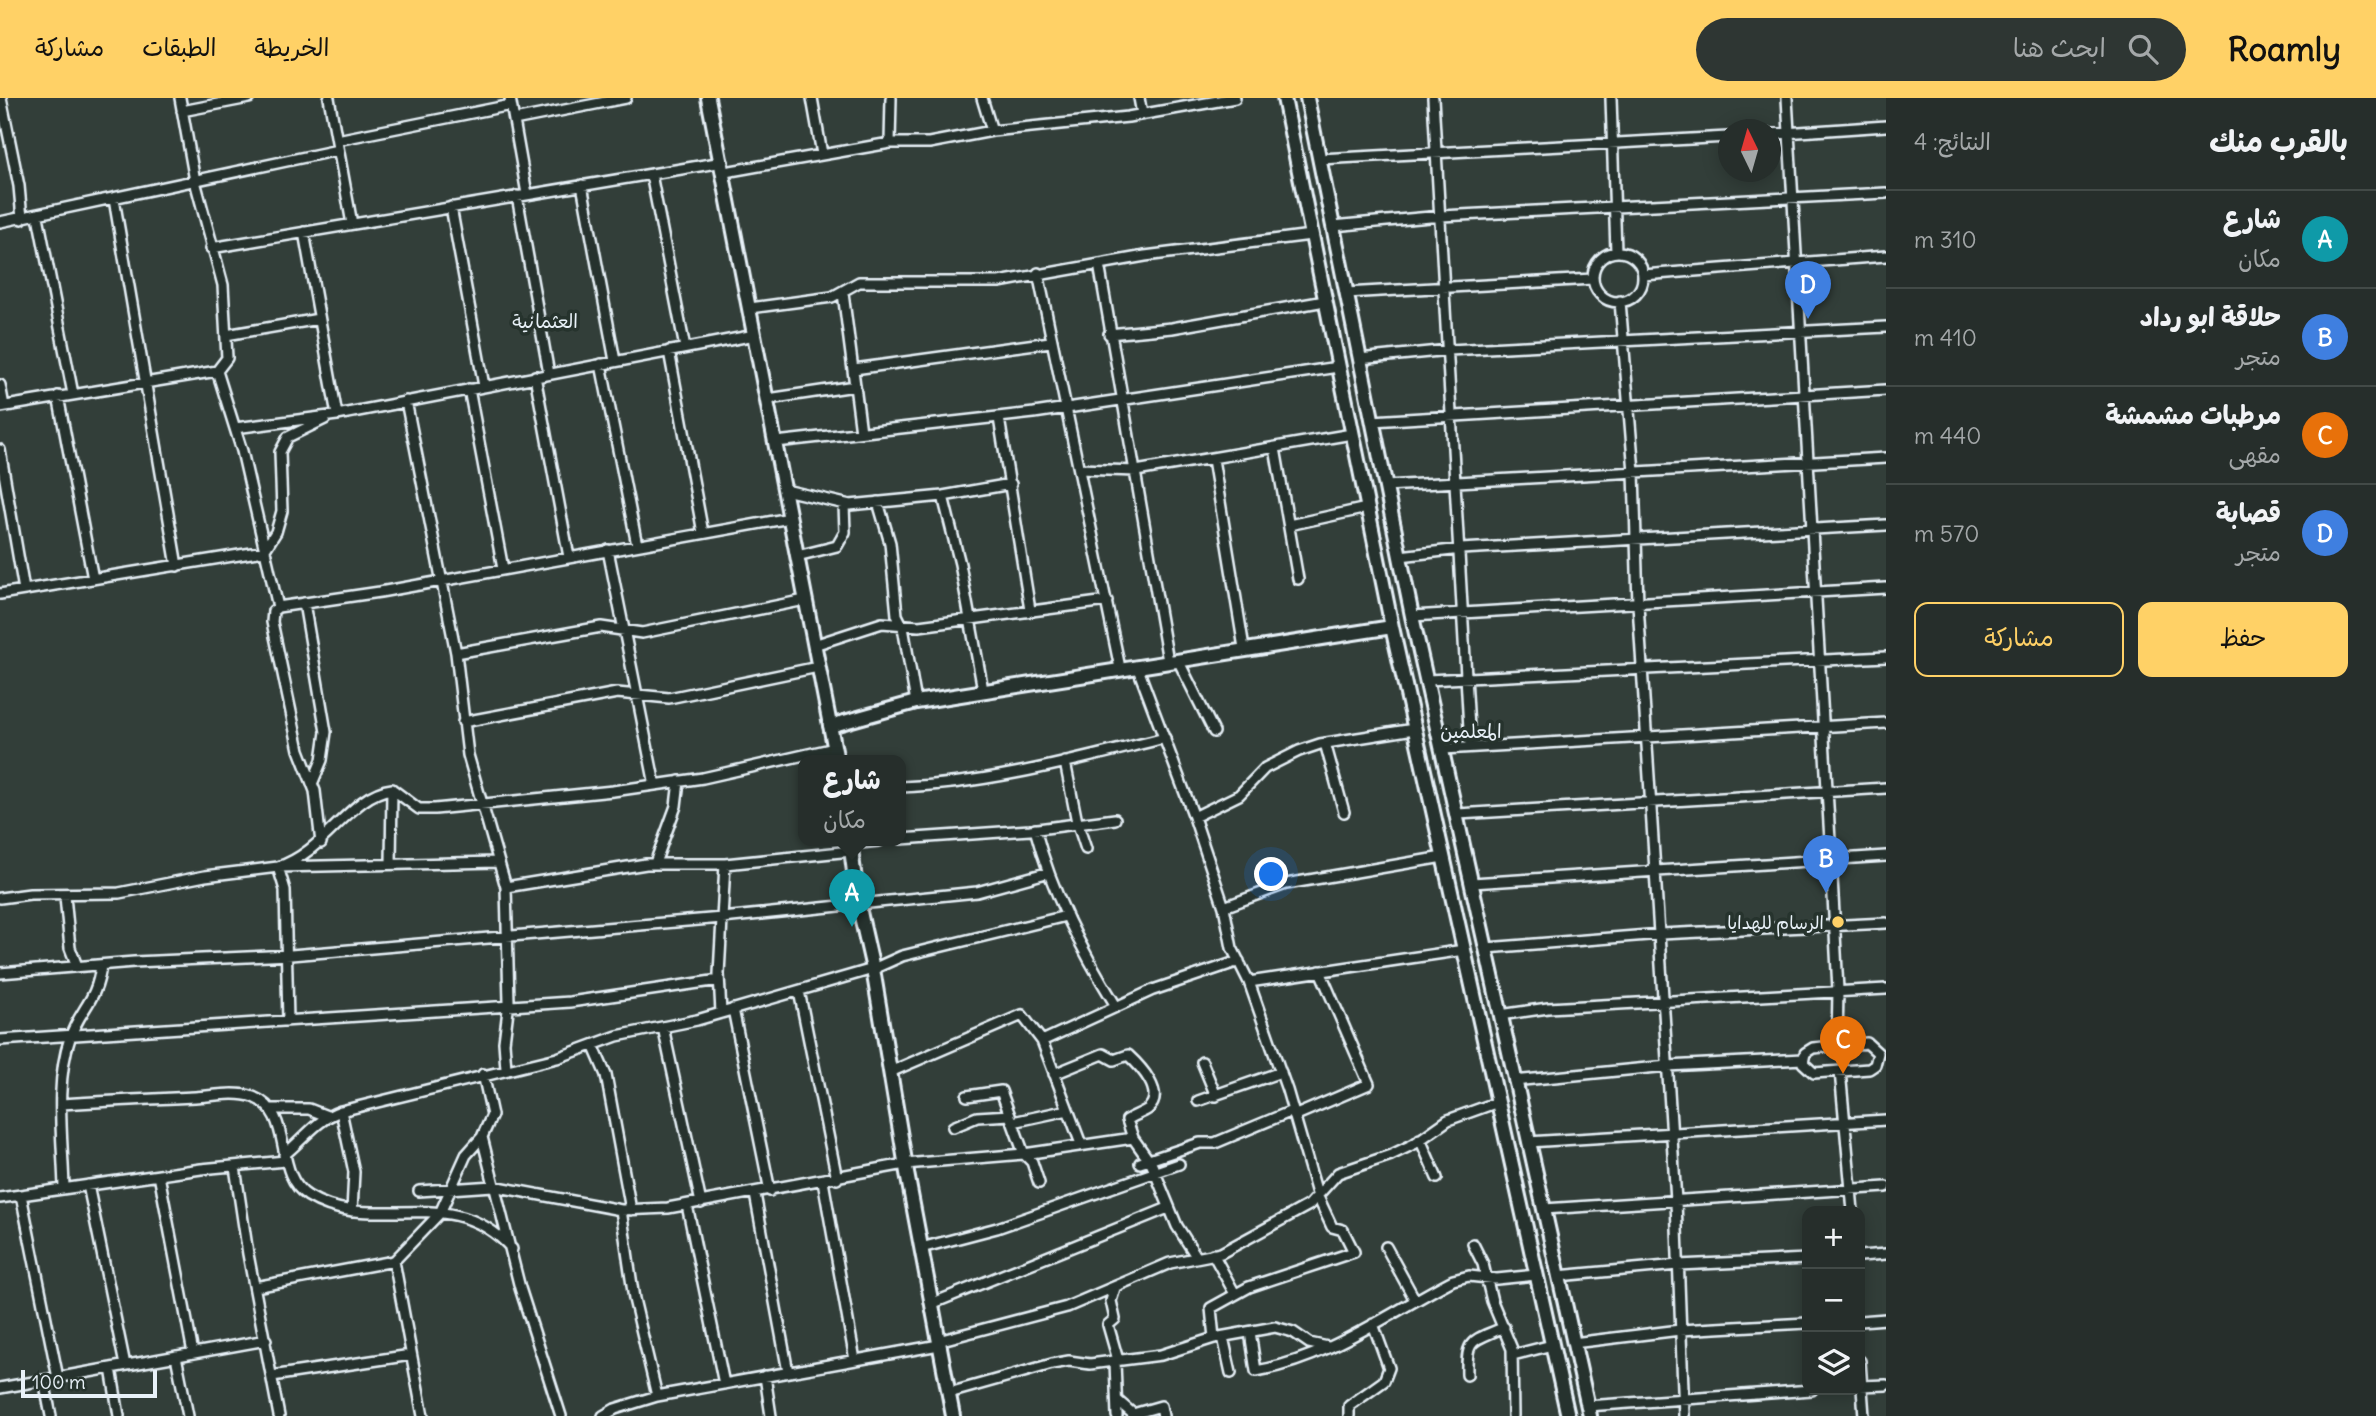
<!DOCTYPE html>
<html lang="ar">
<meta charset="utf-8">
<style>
:root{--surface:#262e2b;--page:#2e3633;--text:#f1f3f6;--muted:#a4a8a9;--line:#424a47;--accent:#ffd166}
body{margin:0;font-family:Delius,"Playpen Sans Arabic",sans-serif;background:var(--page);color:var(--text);direction:rtl}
.controls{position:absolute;right:21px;bottom:21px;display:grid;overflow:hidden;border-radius:14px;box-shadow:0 4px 18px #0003}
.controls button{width:63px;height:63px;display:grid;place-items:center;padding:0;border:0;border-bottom:2px solid var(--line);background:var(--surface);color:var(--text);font:35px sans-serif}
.compass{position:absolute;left:1718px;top:21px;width:63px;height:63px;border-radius:50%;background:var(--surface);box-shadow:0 4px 18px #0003;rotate:355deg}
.scale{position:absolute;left:21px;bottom:18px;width:136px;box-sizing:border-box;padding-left:7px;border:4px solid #e8f1f8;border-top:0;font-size:19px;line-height:24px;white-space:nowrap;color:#e8f1f8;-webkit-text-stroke:5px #26332d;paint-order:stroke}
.you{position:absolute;left:1272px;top:777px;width:24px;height:24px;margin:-18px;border:5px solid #fff;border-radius:50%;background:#1a73e8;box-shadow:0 0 0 10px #1a73e833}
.badge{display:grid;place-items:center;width:46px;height:46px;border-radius:50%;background:var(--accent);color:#fff;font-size:23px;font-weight:700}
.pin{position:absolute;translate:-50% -58px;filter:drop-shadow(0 2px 4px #0008)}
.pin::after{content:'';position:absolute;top:37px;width:24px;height:21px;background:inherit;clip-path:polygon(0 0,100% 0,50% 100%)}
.popup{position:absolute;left:798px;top:657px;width:108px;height:91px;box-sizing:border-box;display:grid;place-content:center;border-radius:14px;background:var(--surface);filter:drop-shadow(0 2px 5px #0005);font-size:23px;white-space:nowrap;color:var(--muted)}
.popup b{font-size:26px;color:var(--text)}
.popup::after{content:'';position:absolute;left:50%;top:100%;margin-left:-14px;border:14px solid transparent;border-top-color:var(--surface)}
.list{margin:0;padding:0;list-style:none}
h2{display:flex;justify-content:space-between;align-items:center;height:91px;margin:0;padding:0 28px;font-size:30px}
h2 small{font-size:23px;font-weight:400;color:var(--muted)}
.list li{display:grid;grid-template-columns:46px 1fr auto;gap:21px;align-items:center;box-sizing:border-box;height:98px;padding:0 28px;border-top:2px solid var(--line)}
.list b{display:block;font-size:26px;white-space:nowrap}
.list p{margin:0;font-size:23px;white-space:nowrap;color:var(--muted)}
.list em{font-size:23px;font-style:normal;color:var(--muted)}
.actions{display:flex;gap:14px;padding:21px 28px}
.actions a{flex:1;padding:16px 0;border:2px solid var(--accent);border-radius:14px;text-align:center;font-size:24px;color:var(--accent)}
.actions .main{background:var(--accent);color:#111}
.icon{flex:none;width:38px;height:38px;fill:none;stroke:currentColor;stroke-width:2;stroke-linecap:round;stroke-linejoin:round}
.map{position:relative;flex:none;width:1886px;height:1318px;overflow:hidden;direction:ltr}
header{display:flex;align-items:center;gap:42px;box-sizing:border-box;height:98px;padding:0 35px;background:var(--accent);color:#111}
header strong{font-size:33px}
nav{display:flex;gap:38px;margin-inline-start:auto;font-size:24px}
.search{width:490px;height:63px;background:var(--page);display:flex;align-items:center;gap:18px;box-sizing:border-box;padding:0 24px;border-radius:38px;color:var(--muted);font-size:26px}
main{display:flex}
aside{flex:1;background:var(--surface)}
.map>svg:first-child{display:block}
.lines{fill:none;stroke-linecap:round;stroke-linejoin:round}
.street-casing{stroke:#e8f1f8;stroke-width:14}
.secondary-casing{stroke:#e8f1f8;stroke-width:18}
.street{stroke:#26332d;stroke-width:9}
.secondary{stroke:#26332d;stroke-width:12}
.poi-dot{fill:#ffd166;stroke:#26332d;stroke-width:2.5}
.labels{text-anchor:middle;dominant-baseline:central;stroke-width:7;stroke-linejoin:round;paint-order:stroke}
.poi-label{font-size:18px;fill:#e8f1f8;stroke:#26332d;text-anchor:end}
.neighbourhood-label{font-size:19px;fill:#e8f1f8;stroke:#26332d}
</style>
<header>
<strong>Roamly</strong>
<div class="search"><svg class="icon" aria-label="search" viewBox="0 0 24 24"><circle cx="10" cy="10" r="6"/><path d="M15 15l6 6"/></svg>ابحث هنا</div>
<nav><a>الخريطة</a><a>الطبقات</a><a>مشاركة</a></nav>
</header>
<main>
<aside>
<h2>بالقرب منك<small>النتائج: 4</small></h2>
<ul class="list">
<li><span class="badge" style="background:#0f9aa8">A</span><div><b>شارع</b><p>مكان</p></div><em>310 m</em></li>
<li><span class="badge" style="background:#3f7fe0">B</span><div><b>حلاقة ابو رداد</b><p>متجر</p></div><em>410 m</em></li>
<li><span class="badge" style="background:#e8710a">C</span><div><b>مرطبات مشمشة</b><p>مقهى</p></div><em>440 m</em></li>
<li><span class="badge" style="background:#3f7fe0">D</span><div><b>قصابة</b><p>متجر</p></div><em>570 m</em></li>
</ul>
<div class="actions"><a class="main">حفظ</a><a>مشاركة</a></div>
</aside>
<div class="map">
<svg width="1886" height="1318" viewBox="0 0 1886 1318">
<rect width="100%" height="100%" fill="#323e39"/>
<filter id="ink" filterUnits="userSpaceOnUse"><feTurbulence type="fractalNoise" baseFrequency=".0143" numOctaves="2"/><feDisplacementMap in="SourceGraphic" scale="14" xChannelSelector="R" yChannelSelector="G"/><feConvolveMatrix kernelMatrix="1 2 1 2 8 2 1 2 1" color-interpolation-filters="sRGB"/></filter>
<g filter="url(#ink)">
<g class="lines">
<g class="street-casing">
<path id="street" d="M1,0L19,88L22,121
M329,0L352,126
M510,0L527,96
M812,0L822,56
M982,0L992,33
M1139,0L1142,16
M1433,0L1470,648
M1611,0L1616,154
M1787,0L1831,760L1838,892L1837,948
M182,13L249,0
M514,22L626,0
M1770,36L1886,28
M337,42L511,7
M890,45L891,0
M1320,61L1728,39
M725,74L890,45H929L992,33L1128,19L1235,0
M651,76L685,250
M582,87L615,263
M517,98L549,276
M114,101L177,468
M451,109L484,288
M38,118L73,296
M0,124L338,52
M1333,128L1441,118L1886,95
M304,134L337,317
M211,150L723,64
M1593 179a25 25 0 1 1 50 0a25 25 0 1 1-50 0Z
M1099,166L1168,563
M1038,175L1120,570
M1643,177L1886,158
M843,195L861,334
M1346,195L1593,181
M1620,203L1634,374L1638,506L1676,1103L1684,1318
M750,210L832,199L859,184H999L1145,158L1311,137
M1109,236L1172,230L1325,203
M226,237L319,221
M669,253L703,435
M1359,261L1449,252L1886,229
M601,266L637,447
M854,271L1050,244
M217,273L242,353L278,509
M535,278L569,459
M0,287L4,308
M469,291L503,471
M58,298L93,481
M768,301L855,288
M406,303L456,555L468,657L506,789L509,904L504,944L506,971
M0,309L217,273L227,260L223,187L195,83L180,0
M999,320L1030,512
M1372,323L1886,292
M235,330L337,317L755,237
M776,344L1034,315L1338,269
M1275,350L1298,481
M0,352L24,492
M1213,361L1244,550
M1079,371L1136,373L1352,336
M1385,388L1886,360
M785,392L850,407L943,398L1011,386
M943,398L960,466L983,592
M878,404L890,445L897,517L903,529L916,604
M1289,427L1367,410
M608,452L655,687
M797,458L837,448L845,434L844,407
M1400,458L1461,451L1886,427
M0,496L264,453L276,434L282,413L280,354L288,339L325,321
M304,505L326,634L322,662L312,686
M1412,518L1886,490
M814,547L882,525L919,528L1107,503
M456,555L601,529L642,535L805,502
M1178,562L1214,634
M1137,568L1194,719L1224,809L1232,850L1249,884L1287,992L1318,1099L1332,1129L1343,1132L1354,1154L1249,1189L1211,1210L1214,1240
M1427,582L1886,559
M463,624L617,595L669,600L818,569
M1325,645L1344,714
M1443,651L1886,625
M1065,664L1077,724L1086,751
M901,689C990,686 1079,661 1165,640
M1458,716L1886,690
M1194,719L1239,697L1265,670L1299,653L1320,646L1414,631
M1035,731C1052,795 1081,851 1116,908
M901,741L1030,732L1115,721
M321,745L315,693L299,652L272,524L273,513L278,509L380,494L790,420
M851,746L879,743
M655,765L676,708L679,683
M391,766L392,691
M278,769C326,754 350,696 392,691L419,711H435L613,693L703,680L835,650
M278,769L285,792L288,923
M1472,785L1886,758
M506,789L646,766H725L851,753
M65,798L70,850L77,868
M0,800L30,796L119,795L205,778L278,769L497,764
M1224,809L1286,786L1443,759
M1486,850L1661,836L1886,825
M0,875L134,864L291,857L722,820L977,794L1046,775
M1249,884L1464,852
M799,893L837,1081
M733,911L770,1093
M721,915L719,876L725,766
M1500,917L1548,910L1886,891
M663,929L701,1105
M0,942L570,904L719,882
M1867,945L1878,955L1875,967L1869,971L1814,975L1803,965L1805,955L1813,950Z
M593,947L606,977L631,1112
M1202,964L1216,998
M1840,973L1853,1113
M890,974L1022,917L1042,943
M1054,976L1103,956L1114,962L1128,957C1140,968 1166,995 1148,1011C1142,1015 1133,1018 1127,1022L1133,1040L1152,1067L1177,1128L1196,1158
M1514,983L1668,968L1803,961
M967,998L1001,993L1024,1056L1032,1064L1039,1085
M1198,1003L1281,974
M62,1006C106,1003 151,1001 195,999C213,998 236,993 253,999C295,1015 272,1075 308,1098C373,1138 450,1082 512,1151
M270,1011H309L327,1018
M341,1013L354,1074L352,1113
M1294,1018L1369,986L1320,873
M1013,1024L1068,1012
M953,1029L977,1019L1010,1017
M482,1039L520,1190L561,1318
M1420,1041L1437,1080
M1528,1044L1886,1022
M1081,1046L1042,943L1153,892L1239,863
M284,1057C304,1041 317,1021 341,1013L557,960L617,938L697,922L873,871L902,858L1066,818
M1140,1065L1200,1045H1215L1292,1013
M235,1069L248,1156L279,1318
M159,1077L193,1255
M823,1083L855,1262
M88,1087L125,1267
M64,1091C63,1043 54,986 70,940C80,910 97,904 101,867
M419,1093L493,1088L621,1112L668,1110L905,1066L1024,1056L1133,1040
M755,1096L788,1274
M21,1097L58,1280
M0,1100L201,1071L285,1063
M687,1107L724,1286
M1544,1111L1886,1089
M621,1112L634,1201L657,1298
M1473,1146L1483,1166L1492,1203L1512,1251L1513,1318
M1386,1149L1415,1202
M921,1150L997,1130L1179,1066
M1213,1156L1235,1196
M1860,1158L1886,1156
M394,1163L440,1115L466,1057L482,1039L492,1017L483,976
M1558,1178L1678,1167L1807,1161
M255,1189L394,1163L423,1318
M1115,1190L1111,1203L1115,1221L1108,1227L1118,1262
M931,1206L1168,1110
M1860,1223L1886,1221
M1250,1234L1256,1273C1328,1261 1389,1215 1453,1182L1469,1178L1497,1181L1536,1177
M1223,1239L1231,1275
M938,1243L1067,1209L1170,1165L1221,1155L1309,1107L1338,1075L1391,1057L1414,1046L1448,1022L1498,1004
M1573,1245L1680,1232L1807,1225
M1513,1257L1552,1247
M176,1258L188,1318
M1115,1263L1117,1318
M1860,1263L1864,1318
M111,1270L119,1318
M1467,1277C1466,1239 1472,1244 1504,1229
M272,1278L411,1257
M765,1278L771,1318
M44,1282L51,1318
M1860,1288L1886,1287
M0,1290L266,1242
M949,1295L1052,1266L1069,1263L1090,1266L1161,1257L1214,1240L1275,1229L1293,1234L1309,1245L1328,1249
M1118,1303L1133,1316L1161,1308L1163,1318
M1587,1308L1812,1292
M603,1318L615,1311L657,1298L939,1247
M1349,1318V1308L1384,1283L1389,1270L1373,1226"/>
</g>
<g class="secondary-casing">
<path id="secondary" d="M708,0L837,663
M1284,0L1392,529L1568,1318
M1307,0L1412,518L1590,1318
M830,628L916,604L1392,529
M850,743L858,805L873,871L907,1075L953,1318"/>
</g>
<use href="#street" class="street"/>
<use href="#secondary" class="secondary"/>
</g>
</g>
<circle class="poi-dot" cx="1838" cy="824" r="7"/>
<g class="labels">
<g class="poi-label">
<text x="1824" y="824">الرسام للهدايا</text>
</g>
<g class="neighbourhood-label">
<text x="545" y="223">العثمانية</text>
<text x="1471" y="633">المعلمين</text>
</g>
</g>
</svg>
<div class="controls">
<button>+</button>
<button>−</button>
<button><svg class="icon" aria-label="layers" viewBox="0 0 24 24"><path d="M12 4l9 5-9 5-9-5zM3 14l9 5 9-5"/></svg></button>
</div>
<svg class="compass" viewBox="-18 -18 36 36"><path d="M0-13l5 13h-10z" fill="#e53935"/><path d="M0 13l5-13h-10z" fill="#a4a8a9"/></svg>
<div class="scale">100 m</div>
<div class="you"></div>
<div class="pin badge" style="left:852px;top:829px;background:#0f9aa8">A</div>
<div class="popup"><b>شارع</b>مكان</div>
<div class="pin badge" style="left:1826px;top:795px;background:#3f7fe0">B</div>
<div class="pin badge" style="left:1843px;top:976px;background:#e8710a">C</div>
<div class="pin badge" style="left:1808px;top:221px;background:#3f7fe0">D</div>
</div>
</main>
